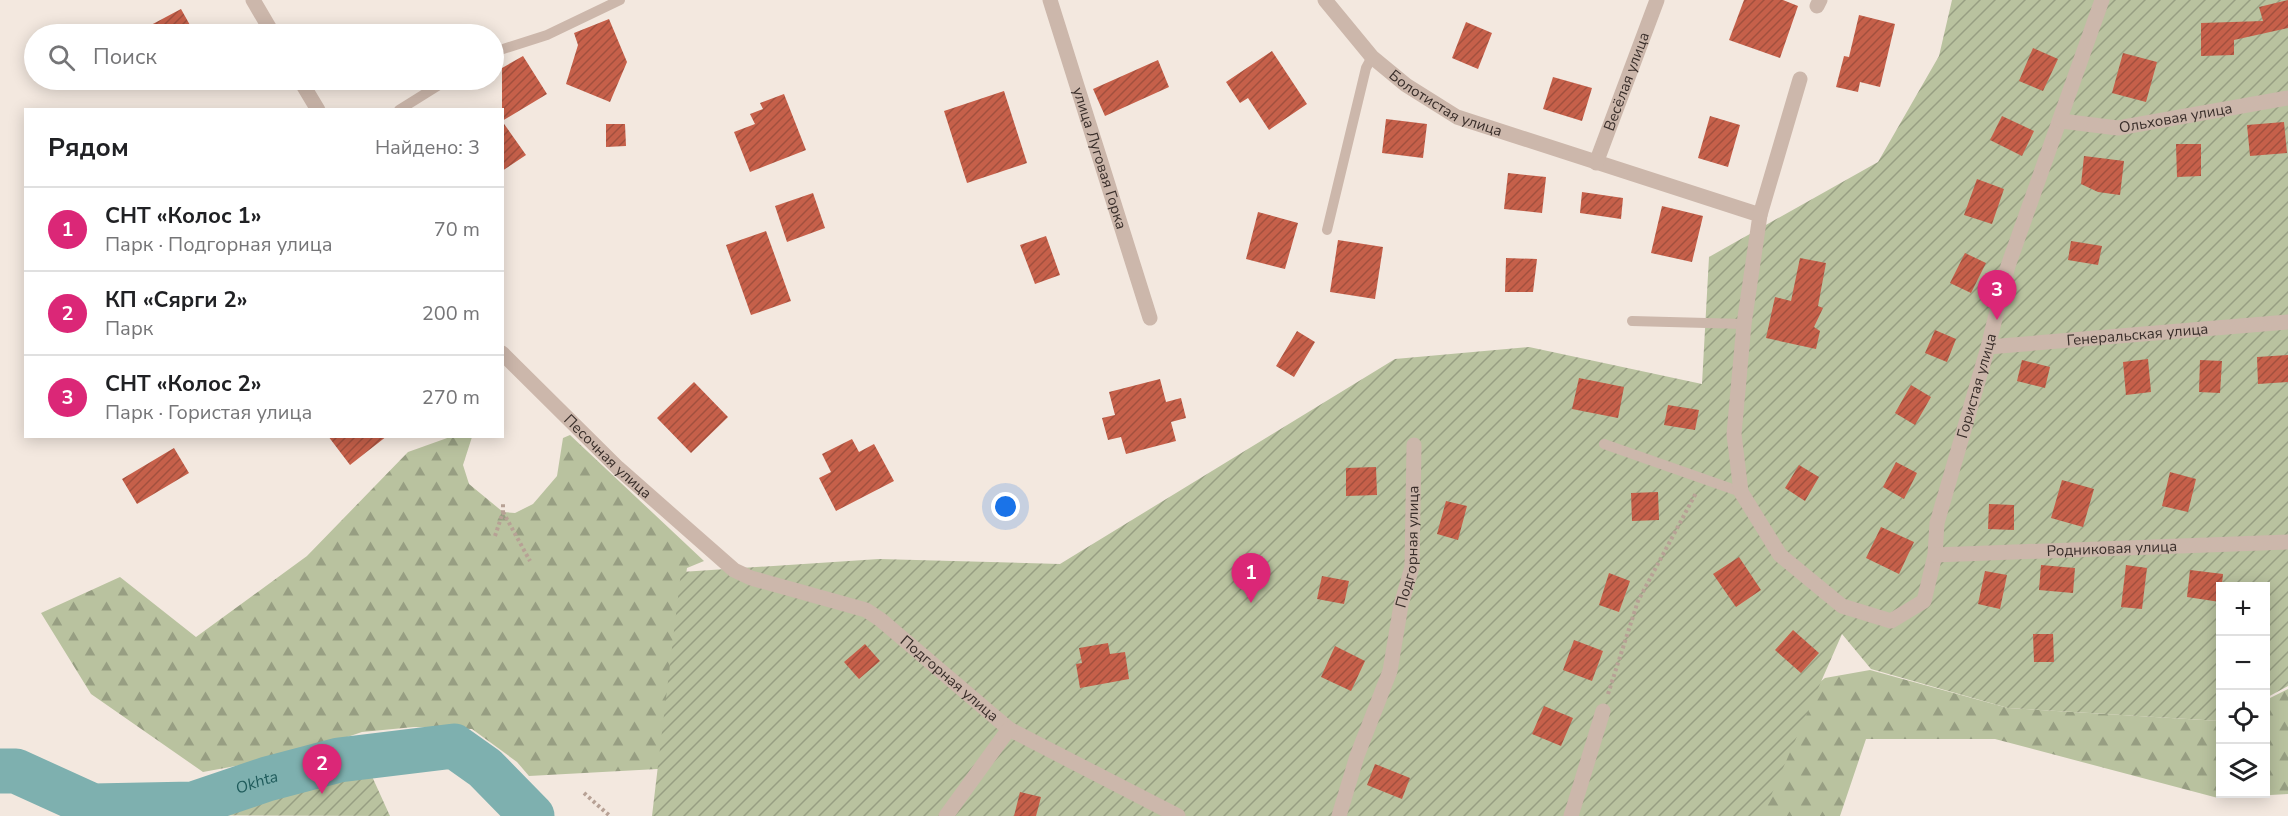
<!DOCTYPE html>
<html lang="ru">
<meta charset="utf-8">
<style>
:root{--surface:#fff;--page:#f6f6f6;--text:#202124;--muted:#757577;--line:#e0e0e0;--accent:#db2777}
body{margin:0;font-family:"Nunito Sans",sans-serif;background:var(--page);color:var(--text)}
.controls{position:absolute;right:18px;bottom:18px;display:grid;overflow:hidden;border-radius:0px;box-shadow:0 3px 15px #0003}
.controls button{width:54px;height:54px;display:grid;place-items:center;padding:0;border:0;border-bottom:2px solid var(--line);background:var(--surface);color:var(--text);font:30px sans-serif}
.you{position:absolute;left:1006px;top:507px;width:21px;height:21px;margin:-15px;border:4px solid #fff;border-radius:50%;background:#1a73e8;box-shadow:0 0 0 9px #1a73e833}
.badge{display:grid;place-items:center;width:39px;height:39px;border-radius:50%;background:var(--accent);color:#fff;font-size:20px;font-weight:700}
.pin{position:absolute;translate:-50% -50px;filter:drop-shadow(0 2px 3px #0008)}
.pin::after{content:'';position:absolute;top:32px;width:21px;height:18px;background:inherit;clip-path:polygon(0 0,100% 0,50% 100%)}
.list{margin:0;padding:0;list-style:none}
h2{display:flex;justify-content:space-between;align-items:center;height:78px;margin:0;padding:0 24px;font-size:26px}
h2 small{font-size:20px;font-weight:400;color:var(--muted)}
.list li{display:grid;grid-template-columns:39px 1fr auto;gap:18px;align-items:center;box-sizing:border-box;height:84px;padding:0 24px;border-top:2px solid var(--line)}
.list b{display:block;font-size:22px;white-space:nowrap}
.list p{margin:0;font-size:20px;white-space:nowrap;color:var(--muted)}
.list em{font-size:20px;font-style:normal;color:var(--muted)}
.icon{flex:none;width:33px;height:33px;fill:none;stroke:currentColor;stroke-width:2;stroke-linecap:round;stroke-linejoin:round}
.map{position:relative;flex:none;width:2288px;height:816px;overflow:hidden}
.search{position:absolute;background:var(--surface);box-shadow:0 3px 15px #0003;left:24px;top:24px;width:480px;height:66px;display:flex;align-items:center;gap:15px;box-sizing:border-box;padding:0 21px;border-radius:33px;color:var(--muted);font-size:22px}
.panel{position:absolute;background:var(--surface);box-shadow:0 3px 15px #0003;left:24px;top:108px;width:480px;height:330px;border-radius:0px}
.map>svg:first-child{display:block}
.forest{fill:url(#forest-firs)}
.garden{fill:url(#garden-furrows)}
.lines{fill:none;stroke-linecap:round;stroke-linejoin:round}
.river{stroke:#7eb0af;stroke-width:45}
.building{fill:url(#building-hatch)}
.path{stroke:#b7a195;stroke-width:4;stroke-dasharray:3 3;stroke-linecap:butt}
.service{stroke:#ccb7ab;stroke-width:10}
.minor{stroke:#ccb7ab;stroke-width:15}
.labels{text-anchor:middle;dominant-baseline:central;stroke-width:6;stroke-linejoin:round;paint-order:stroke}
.street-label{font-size:15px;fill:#392e2a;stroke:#faf3ec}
.water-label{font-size:16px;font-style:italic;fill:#1f5b5b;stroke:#faf3ec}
</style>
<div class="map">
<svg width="2288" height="816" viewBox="0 0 2288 816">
<defs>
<pattern id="forest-firs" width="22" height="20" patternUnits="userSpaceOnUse" patternTransform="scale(1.5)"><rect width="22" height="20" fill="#b9c29f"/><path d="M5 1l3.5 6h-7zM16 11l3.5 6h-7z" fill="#979e82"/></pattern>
<pattern id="garden-furrows" width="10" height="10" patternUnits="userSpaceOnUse" patternTransform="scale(1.5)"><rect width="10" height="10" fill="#b9c29f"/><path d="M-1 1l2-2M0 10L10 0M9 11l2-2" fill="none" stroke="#979e82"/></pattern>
<pattern id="building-hatch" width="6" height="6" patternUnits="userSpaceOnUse" patternTransform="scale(1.5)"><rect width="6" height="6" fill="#c6604a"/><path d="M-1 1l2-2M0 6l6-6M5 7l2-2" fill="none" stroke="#a2503e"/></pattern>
</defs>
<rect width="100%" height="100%" fill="#f3e8df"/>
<path class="forest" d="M570,435L704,561L687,568L684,586L694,767L529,776L517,762L472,729L414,727L362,732L291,756L203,772L91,694L41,613L120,577L196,637L307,556L408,452L450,437H472L463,465L469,484L503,512L515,513L533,504L557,476L563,438Z
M1870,670L2008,708L2220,721V794H2266V700L2288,689V794L2218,798L1995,739H1866L1840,816H1695L1776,717L1825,678Z"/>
<path class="garden" d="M1952,0H2288V686L2266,698V586H2220V721L2008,708L1871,669L1842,634L1762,816H652L681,572L879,559L1060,564L1395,359L1529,347L1702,384L1709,257L1878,162L1939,56Z
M370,772L390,816L161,815Z"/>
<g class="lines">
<path class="river" id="s1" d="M0,771H16L93,806L193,804L267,779L339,760L454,746L485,768L532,816"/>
</g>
<path class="building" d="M1744,0H1783L1798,6L1780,58L1729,40Z
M2288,0V28L2234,40V55L2201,56V23L2263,21L2259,7Z
M181,9L195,34H134Z
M1859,15L1895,24L1880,87L1860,82L1858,92L1836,87L1844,56L1849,57Z
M609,19L627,62L610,102L566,84L578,45L574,33Z
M1466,22L1492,33L1478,69L1452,58Z
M2033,48L2058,59L2043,91L2019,81Z
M1272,51L1307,104L1269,130L1248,98L1240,103L1226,82Z
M2123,53L2157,62L2146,102L2112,93Z
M523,56L547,94L502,121V68Z
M1158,60L1169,87L1105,116L1093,89Z
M1553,77L1592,88L1582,121L1543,109Z
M1004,91L1027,163L967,183L944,111Z
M784,94L806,150L750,172L734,132L755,124L750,114L763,109L760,103Z
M1710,116L1740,125L1728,167L1698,158Z
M2002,116L2034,131L2022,156L1990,140Z
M1386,119L1427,124L1423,158L1382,153Z
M502,121L526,155L502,171Z
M2284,122L2287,153L2250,156L2247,125Z
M606,124H625L626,146L606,147Z
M2176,144H2201V176L2177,177Z
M2084,156L2124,161L2120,195L2098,192L2081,184Z
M1508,173L1546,177L1542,213L1504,209Z
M1977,179L2004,189L1992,224L1964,215Z
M1582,192L1623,198L1621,219L1580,213Z
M813,193L825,228L787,242L775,206Z
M1662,206L1703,216L1692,262L1651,253Z
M1258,212L1298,223L1285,269L1246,259Z
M766,231L791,301L751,315L726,245Z
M1046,236L1060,275L1035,284L1020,245Z
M1338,240L1383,247L1375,299L1330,292Z
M2071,241L2102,246L2098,265L2068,260Z
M1965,253L1986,263L1971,293L1950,283Z
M1506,258L1537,259L1533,292H1505Z
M1800,258L1826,263L1818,306L1823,308L1814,327L1820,331L1816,349L1766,338L1775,297L1791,301Z
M1935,330L1956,339L1947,362L1925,353Z
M1297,331L1315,342L1294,377L1276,366Z
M2288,355V382L2258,384L2257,357Z
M2148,359L2151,392L2126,395L2123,362Z
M2022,360L2050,367L2045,388L2017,381Z
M2200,360L2222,361L2220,393L2199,392Z
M1579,378L1624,387L1618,418L1572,409Z
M1160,379L1166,402L1181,398L1186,418L1171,422L1176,441L1126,454L1121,437L1108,440L1102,418L1115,415L1109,392Z
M694,382L728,417L691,453L657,418Z
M1911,385L1931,397L1915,425L1895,413Z
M1668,405L1699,410L1695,430L1664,425Z
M328,436H387L350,465Z
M852,439L859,452L874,444L894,481L836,511L819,478L831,472L822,454Z
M174,448L189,473L137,504L122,479Z
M1896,462L1917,473L1904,499L1883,487Z
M1799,465L1819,477L1805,501L1785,488Z
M1376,467L1377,495L1346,496V468Z
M2170,472L2196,479L2188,512L2162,506Z
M2062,480L2094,489L2083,527L2051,518Z
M1658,492L1659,520L1632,521L1631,493Z
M1446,501L1467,506L1458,540L1437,534Z
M1989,504L2014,505V530L1988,529Z
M1881,527L1914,542L1899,574L1866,558Z
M1739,557L1761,590L1736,607L1713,574Z
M2041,565L2075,568L2073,593L2039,590Z
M2126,565L2147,568L2142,609L2121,607Z
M2190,570L2223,574L2220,602L2187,597Z
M1985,571L2007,575L2000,609L1978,604Z
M1609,573L1630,581L1619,612L1599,605Z
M1322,576L1349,581L1344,604L1317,599Z
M1793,630L1819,653L1801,673L1775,650Z
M2033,634H2053L2054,662H2034Z
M1574,640L1603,651L1592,681L1563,670Z
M1108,643L1110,654L1125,652L1129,679L1080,688L1076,664L1082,663L1079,648Z
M865,644L880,661L859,679L844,662Z
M1335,646L1365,661L1351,691L1321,677Z
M1544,706L1573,718L1561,746L1532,734Z
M1375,764L1410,778L1402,799L1367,785Z
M1020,792L1041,797L1036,816H1014Z"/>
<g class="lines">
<path class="path" d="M503,512L530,561
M495,536L503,512V502
M1608,694L1638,601L1696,493
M584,793L610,816"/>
<path class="service" d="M494,52L547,35L620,0
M399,110L447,80
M1327,230L1366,68L1372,57
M1632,321L1744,324
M1604,444L1741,492"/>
<g class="minor">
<path d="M253,0L273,34"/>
<path id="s2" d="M1050,0L1150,318"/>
<path id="s3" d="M1325,0L1372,57L1406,85L1457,117L1760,215L1744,324L1734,434L1741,492L1780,555L1842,606L1891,621L1924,601L1935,555L1937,523L1988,347L2008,266L2102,0"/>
<path d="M1817,6L1820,0"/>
<path d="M300,80L318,110"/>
<path id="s4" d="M2061,121L2118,128L2288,98"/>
<path id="s5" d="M1596,163L1657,0"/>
<path d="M1760,215L1800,79"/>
<path id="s6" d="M1988,347L2288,322"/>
<path id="s7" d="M502,353L618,468L734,570L751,578L866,610L881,620L1009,729L1178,816"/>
<path id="s8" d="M1935,555L2288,542"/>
<path d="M946,816L1009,729"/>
<path id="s9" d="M1339,816L1357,756L1390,671L1401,605L1412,567L1414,445"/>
<path d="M1571,816L1603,711"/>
</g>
</g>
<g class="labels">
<g class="street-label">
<text stroke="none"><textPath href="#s5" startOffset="87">Весёлая улица</textPath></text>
<text stroke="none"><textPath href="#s3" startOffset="162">Болотистая улица</textPath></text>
<text stroke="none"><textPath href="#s4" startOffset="116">Ольховая улица</textPath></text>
<text stroke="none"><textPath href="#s2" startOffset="166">улица Луговая Горка</textPath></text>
<text stroke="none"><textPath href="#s6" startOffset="150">Генеральская улица</textPath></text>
<text stroke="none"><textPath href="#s3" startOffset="1242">Гористая улица</textPath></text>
<text stroke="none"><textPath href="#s7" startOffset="148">Песочная улица</textPath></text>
<text stroke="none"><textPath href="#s9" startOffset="280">Подгорная улица</textPath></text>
<text stroke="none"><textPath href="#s8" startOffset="177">Родниковая улица</textPath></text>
<text stroke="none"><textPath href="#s7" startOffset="564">Подгорная улица</textPath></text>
</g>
<g class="water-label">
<text stroke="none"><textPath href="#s1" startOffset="268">Okhta</textPath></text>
</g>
</g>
</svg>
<div class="controls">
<button>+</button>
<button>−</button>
<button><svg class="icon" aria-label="locate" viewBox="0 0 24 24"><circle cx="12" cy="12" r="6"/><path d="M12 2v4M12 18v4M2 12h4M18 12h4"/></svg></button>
<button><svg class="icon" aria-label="layers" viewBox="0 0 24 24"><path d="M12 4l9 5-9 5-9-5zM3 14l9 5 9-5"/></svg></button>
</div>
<div class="you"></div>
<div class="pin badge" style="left:1251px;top:603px">1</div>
<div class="pin badge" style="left:322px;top:794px">2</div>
<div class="pin badge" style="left:1997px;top:320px">3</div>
<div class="search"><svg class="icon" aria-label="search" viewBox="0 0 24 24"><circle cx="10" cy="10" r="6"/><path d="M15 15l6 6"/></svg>Поиск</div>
<section class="panel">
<h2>Рядом<small>Найдено: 3</small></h2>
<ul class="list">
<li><span class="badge">1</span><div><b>СНТ «Колос 1»</b><p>Парк · Подгорная улица</p></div><em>70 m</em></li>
<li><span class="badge">2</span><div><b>КП «Сярги 2»</b><p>Парк</p></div><em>200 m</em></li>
<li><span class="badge">3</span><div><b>СНТ «Колос 2»</b><p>Парк · Гористая улица</p></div><em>270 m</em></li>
</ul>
</section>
</div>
